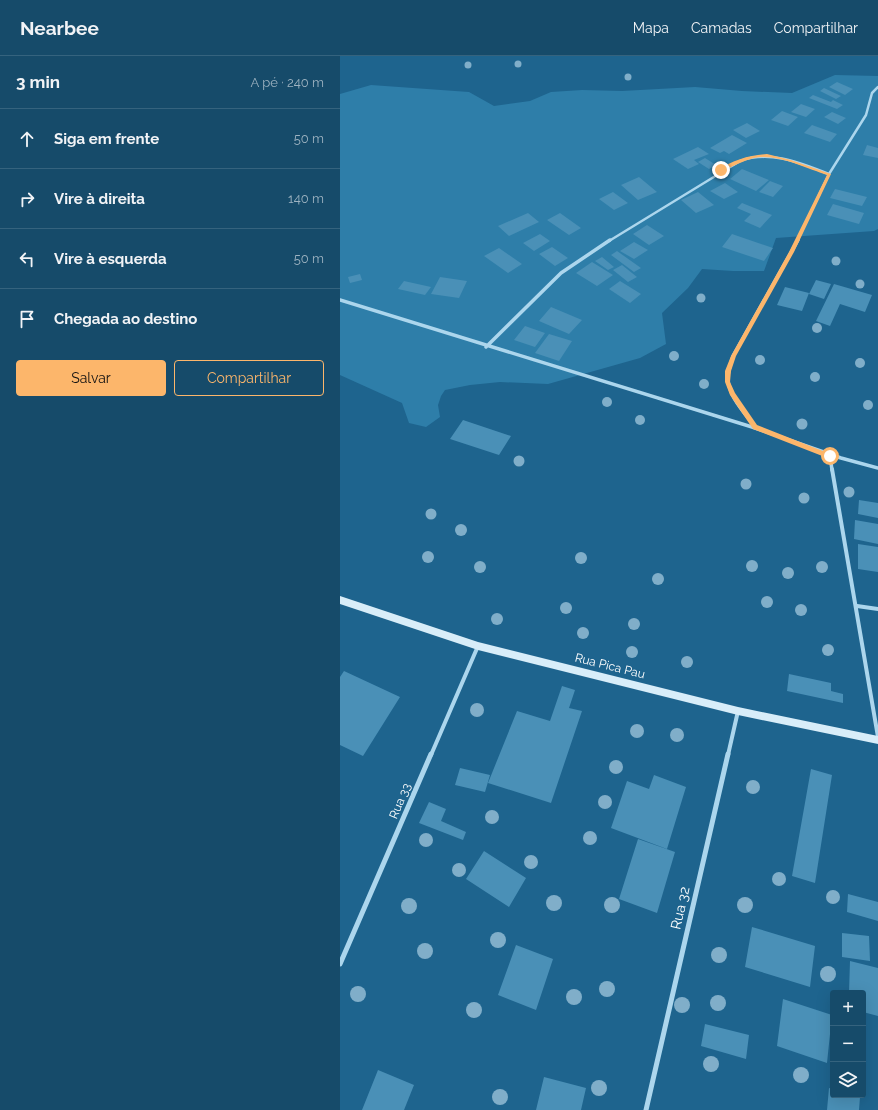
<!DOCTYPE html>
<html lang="pt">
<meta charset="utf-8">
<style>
:root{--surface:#164b6a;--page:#235572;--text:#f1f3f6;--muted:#9eb3c1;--line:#35637e;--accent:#fcb66b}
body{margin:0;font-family:Raleway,sans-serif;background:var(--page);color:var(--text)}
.controls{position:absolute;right:12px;bottom:12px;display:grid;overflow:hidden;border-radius:4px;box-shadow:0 4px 16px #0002}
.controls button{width:36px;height:36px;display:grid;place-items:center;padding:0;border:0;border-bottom:1px solid var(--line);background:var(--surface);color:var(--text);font:20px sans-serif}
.stop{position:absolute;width:12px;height:12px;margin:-9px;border:3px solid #fcb66b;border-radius:50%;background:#fff}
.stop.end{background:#fcb66b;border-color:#fff;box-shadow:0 1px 4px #0008}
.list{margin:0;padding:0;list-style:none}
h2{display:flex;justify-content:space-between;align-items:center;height:52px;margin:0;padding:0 16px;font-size:17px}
h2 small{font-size:13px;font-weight:400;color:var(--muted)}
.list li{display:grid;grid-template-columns:26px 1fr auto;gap:12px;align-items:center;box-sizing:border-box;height:60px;padding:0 16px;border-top:1px solid var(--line)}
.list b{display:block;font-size:15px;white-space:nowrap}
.list em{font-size:13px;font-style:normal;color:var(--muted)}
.actions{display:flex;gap:8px;padding:12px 16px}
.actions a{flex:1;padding:9px 0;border:1px solid var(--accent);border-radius:4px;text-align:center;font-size:14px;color:var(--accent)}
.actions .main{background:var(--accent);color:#111}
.icon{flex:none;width:22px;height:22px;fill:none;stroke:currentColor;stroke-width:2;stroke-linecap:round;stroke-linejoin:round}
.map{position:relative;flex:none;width:538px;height:1054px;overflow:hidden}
header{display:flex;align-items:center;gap:24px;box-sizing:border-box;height:56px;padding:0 20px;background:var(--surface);border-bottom:1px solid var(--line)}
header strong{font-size:19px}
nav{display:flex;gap:22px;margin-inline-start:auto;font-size:14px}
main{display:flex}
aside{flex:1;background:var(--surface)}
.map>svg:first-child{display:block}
.green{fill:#2e7ea9}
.building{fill:#4a90b7}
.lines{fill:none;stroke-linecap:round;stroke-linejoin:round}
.street-far3{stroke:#acd6ed;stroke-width:2.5}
.street-far2{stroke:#acd6ed;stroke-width:3.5}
.street-far1{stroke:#acd6ed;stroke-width:4}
.street{stroke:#acd6ed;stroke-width:5}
.secondary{fill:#d8edf9;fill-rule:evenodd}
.tree{fill:#80aec9}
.route{fill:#fcb66b}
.labels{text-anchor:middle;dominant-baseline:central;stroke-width:3;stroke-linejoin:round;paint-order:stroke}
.street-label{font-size:12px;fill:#fff;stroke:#1e648e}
.near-street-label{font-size:14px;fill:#fff;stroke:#1e648e}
</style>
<header>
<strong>Nearbee</strong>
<nav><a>Mapa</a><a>Camadas</a><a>Compartilhar</a></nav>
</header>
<main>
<aside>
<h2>3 min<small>A pé · 240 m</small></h2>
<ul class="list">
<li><svg class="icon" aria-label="ahead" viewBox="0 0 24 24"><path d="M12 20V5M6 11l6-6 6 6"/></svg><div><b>Siga em frente</b></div><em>50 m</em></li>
<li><svg class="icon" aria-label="right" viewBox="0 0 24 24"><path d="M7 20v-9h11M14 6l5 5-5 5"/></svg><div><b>Vire à direita</b></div><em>140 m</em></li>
<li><svg class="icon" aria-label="left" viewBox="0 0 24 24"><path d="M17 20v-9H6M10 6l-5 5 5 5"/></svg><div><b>Vire à esquerda</b></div><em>50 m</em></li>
<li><svg class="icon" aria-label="arrive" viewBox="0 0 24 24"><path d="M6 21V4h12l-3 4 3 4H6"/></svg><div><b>Chegada ao destino</b></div></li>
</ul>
<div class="actions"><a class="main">Salvar</a><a>Compartilhar</a></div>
</aside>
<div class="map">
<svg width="538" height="1054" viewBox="0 0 538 1054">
<rect width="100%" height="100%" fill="#1e648e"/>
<path class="green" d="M495,19L538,20V173L534,175L436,182L424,215H393L362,213L348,232L322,257L326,288L300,302L208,328L160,326L130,329L105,334L101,340L98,349L100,361L86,371L69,367L62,347L0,319V38L31,29L129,36L154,50L190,45L211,36L242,34L282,35L355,31L402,35L452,37Z"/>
<path class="building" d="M497,26L513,33L505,39L489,31Z
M484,32L501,40L496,43L480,35Z
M473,39L491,46L493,44L503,49L497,53L469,42Z
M461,48L475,53L466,61L451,56Z
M442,55L458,61L448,70L431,64Z
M492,56L506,62L498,68L484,61Z
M407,67L420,75L406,82L393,74Z
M472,69L497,78L490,86L464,77Z
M392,79L407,87L389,98L384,95L380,97L370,92Z
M527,89L538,92V102L523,99Z
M358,91L369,98L354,104L359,108L348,113L333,103Z
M365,102L376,109L369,113L358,106Z
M402,113L429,124L416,135L390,123Z
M299,121L317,136L298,144L281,129Z
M430,125L443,130L433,141L419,136Z
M385,127L398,136L384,143L370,135Z
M495,133L527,141L522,150L490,142Z
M273,136L288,147L274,154L259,143Z
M358,136L374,149L356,157L341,144Z
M402,147L432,159L420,172L404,165L411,158L397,152Z
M493,148L524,157L519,168L487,159Z
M188,157L199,166L169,180L158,170Z
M220,157L241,172L229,179L207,164Z
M307,169L324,180L309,189L293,178Z
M200,178L210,185L194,195L183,187Z
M392,178L433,192L424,205L382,191Z
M294,186L308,194L294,203L280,195Z
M212,191L228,202L215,210L199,198Z
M159,192L182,208L168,217L144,200Z
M277,195L301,212L294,216L271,199Z
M262,201L274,211L268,214L255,205Z
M252,206L273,219L257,230L236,217Z
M282,209L297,221L288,226L273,214Z
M20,218L22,224L10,227L8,221Z
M100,221L127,225L119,242L91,238Z
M476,224L491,228L484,243L469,238Z
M64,225L91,231L85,239L58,233Z
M280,225L301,238L290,247L269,233Z
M494,228L532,239L525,256L500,248L490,270L476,265Z
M445,231L469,237L462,255L437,249Z
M211,251L242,264L229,278L199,265Z
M185,270L205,277L195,291L174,284Z
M209,278L232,285L219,305L195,297Z
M123,364L171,380L159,399L110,383Z
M519,444L538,447V462L518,458Z
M515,464L538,468V488L514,483Z
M518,488L538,491V516L518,513Z
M4,615L60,641L23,700L0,689V621Z
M449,618L491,627V635L503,638V647L447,635Z
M222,630L235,634L229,652L242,655L211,747L148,727L177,655L210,665Z
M120,712L150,719L145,736L115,729Z
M471,713L492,719L475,827L452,820Z
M314,719L346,731L327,793L271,772L287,725L309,733Z
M89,746L106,753L101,765L126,776L123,784L79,767Z
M298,783L335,796L317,857L279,843Z
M144,795L186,822L169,851L126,823Z
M508,838L538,846V865L507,856Z
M412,871L475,890L470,931L405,911Z
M502,877L529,880L530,905L502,901Z
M176,889L213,903L196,954L158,939Z
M510,905L538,912V960L523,956V937H509Z
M443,943L492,959L487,1007L437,990Z
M365,968L409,979L406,1003L361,990Z
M38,1014L74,1029L64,1054H22Z
M204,1021L246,1032L241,1054H196Z
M489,1032L493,1033V1039H514L520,1041L519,1054H487Z"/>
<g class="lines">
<path class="street-far3" d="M269,185L400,105C431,94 460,107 489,118
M457,185L489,118L526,59L532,37L538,31"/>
<path class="street-far2" d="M0,244L412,371L501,402L538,412
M146,291L221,217L270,184
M415,371C405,357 388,340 388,322C388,314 391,307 393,300L458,184
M490,400L492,414"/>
<path class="street-far1" d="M492,413L538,681
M517,550L538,553
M91,699L138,590
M388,699L398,655"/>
<path class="street" d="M0,908L91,698
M306,1054L388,698"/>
<path class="secondary" d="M0,540L138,586L398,651L538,680V688L398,659L138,594L0,548Z"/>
</g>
<g class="tree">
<circle cx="178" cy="8" r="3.5"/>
<circle cx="128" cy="9" r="3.5"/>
<circle cx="288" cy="21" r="3.5"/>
<circle cx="496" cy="205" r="4.5"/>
<circle cx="520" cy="228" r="4.5"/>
<circle cx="361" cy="242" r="4.5"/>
<circle cx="477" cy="272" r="5"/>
<circle cx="334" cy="300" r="5"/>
<circle cx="420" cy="304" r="5"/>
<circle cx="520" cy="307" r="5"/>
<circle cx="475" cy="321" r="5"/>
<circle cx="364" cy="328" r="5"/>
<circle cx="267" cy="346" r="5"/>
<circle cx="528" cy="349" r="5"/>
<circle cx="300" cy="364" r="5"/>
<circle cx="462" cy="368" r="5.5"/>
<circle cx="179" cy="405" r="5.5"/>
<circle cx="406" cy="428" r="5.5"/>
<circle cx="509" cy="436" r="5.5"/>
<circle cx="464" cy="442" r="5.5"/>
<circle cx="91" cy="458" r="5.5"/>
<circle cx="121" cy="474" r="6"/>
<circle cx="88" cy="501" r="6"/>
<circle cx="241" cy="502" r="6"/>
<circle cx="412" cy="510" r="6"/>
<circle cx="140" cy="511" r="6"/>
<circle cx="482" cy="511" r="6"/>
<circle cx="448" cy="517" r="6"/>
<circle cx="318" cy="523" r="6"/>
<circle cx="427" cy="546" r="6"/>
<circle cx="226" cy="552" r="6"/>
<circle cx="461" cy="554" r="6"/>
<circle cx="157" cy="563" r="6"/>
<circle cx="294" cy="568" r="6"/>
<circle cx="243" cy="577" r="6"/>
<circle cx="488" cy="594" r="6"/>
<circle cx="292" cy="596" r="6"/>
<circle cx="347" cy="606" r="6"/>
<circle cx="137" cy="654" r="7"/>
<circle cx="297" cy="675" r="7"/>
<circle cx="337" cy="679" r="7"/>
<circle cx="276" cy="711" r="7"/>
<circle cx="413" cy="731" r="7"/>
<circle cx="265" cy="746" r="7"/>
<circle cx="152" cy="761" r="7"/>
<circle cx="250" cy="782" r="7"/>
<circle cx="86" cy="784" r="7"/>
<circle cx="191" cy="806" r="7"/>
<circle cx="119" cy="814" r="7"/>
<circle cx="439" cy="823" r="7"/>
<circle cx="493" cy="841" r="7"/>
<circle cx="214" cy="847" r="8"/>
<circle cx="272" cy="849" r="8"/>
<circle cx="405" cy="849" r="8"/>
<circle cx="69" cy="850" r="8"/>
<circle cx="158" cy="884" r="8"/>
<circle cx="85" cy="895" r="8"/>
<circle cx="379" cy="899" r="8"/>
<circle cx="488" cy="918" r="8"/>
<circle cx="267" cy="933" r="8"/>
<circle cx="18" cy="938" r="8"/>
<circle cx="234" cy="941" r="8"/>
<circle cx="378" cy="947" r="8"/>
<circle cx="342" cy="949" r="8"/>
<circle cx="134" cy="954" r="8"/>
<circle cx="371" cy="1008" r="8"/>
<circle cx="461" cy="1019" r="8"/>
<circle cx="259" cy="1032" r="8"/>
<circle cx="160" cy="1041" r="8"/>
</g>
<path class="route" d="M427,98L451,104L491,118L454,196L396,300L391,315L390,326L395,337L417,369L493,399V400L490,403L413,373L390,339L385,326V315L391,300L449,196L487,119C466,112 435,97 414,102C403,105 393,110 383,115L379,114C392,104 410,99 427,98Z"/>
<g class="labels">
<g class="street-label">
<text transform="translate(270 610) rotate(14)">Rua Pica Pau</text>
<text transform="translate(60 745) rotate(-67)">Rua 33</text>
</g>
<g class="near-street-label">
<text transform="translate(340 852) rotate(-77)">Rua 32</text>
</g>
</g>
</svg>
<div class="controls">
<button>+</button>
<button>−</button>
<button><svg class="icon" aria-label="layers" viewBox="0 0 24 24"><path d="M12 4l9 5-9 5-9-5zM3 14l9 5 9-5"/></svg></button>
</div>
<div class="stop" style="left:490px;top:400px"></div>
<div class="stop end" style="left:381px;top:114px"></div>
</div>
</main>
